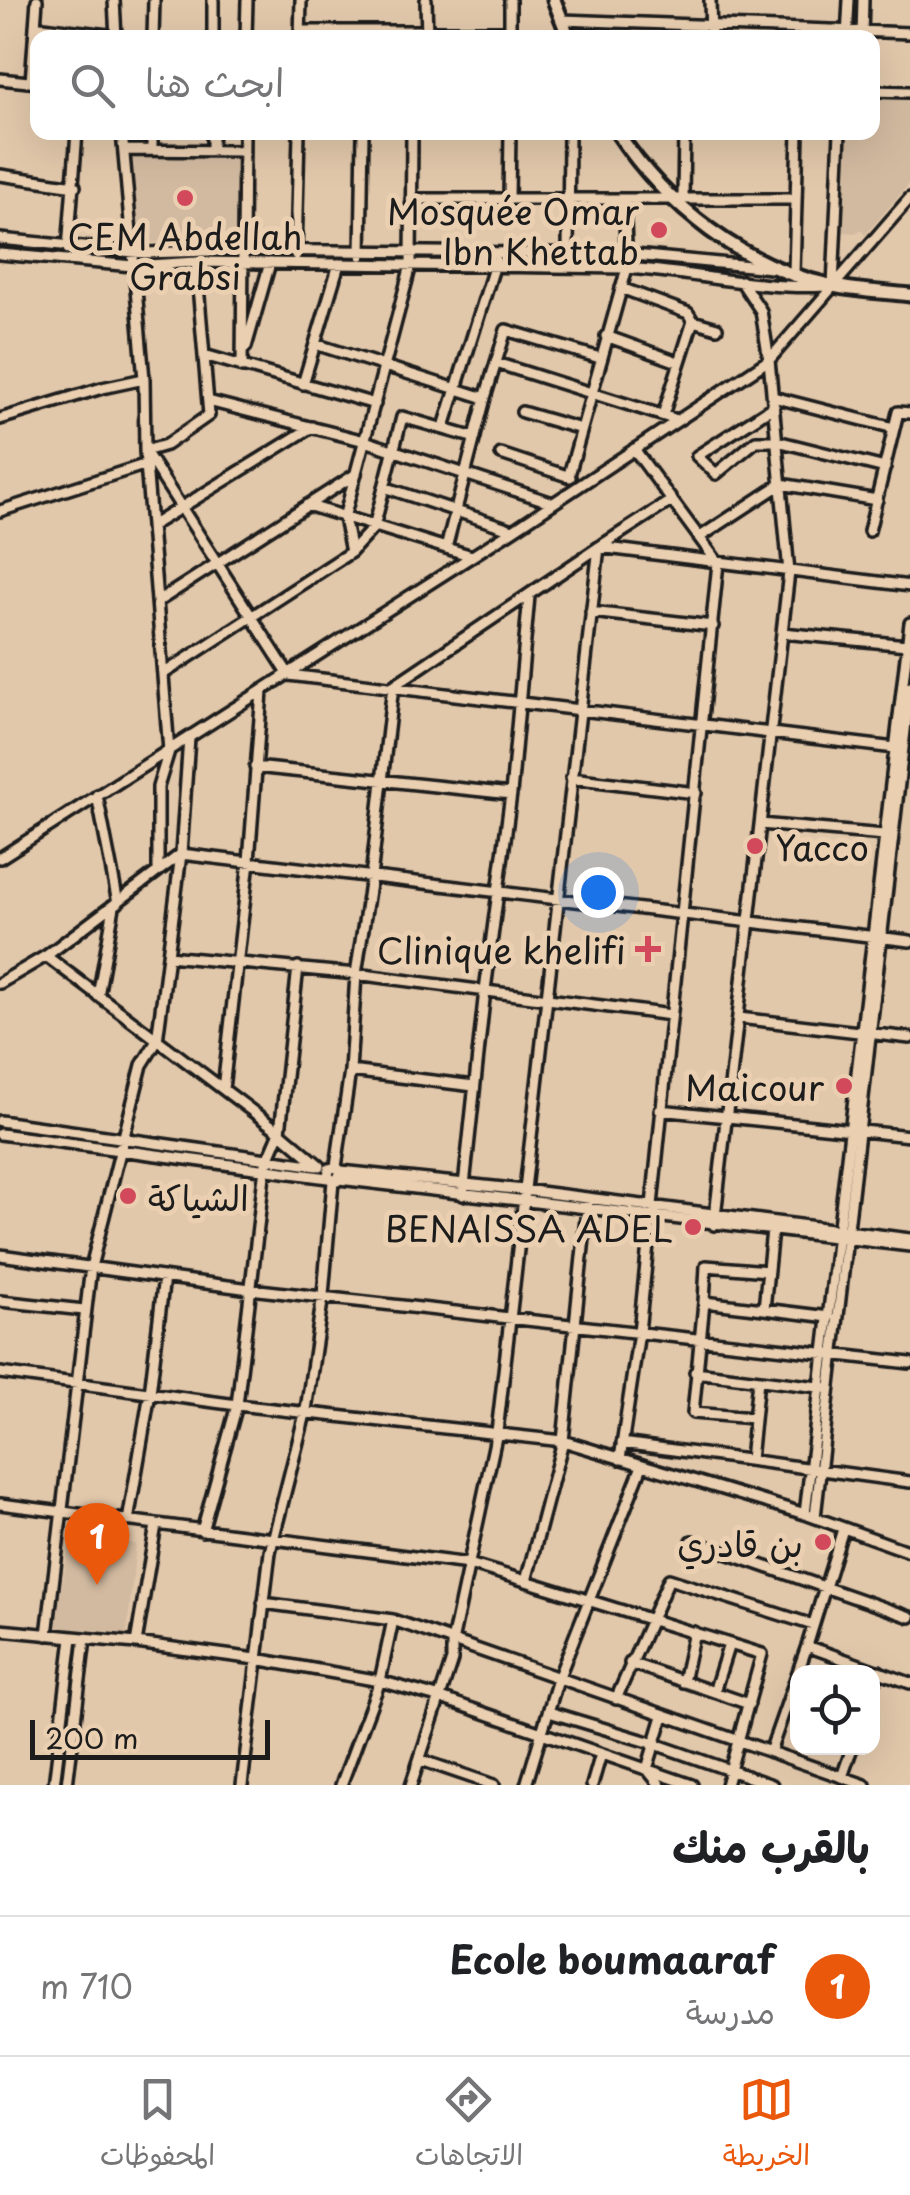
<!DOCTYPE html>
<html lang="ar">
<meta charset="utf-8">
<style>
:root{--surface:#fff;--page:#f2f2f2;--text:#202124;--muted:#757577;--line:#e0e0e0;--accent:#ea580c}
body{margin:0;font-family:"Playpen Sans","Playpen Sans Arabic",sans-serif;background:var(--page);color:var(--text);direction:rtl}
.controls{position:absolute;right:30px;bottom:30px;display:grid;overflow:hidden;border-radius:20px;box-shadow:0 10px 40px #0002}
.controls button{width:90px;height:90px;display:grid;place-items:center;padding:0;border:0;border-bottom:2px solid var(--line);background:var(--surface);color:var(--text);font:50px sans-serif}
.scale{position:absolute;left:30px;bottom:25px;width:240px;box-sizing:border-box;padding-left:10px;border:5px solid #1c1c1c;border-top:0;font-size:28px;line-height:35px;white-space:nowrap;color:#1c1c1c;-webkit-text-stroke:8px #eacfb1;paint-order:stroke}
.you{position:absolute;left:598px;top:892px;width:35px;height:35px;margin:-25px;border:8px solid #fff;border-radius:50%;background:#1a73e8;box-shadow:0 0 0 15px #1a73e833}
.badge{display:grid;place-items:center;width:65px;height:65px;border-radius:50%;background:var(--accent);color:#fff;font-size:32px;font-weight:700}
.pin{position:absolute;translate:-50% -82px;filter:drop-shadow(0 2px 5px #0008)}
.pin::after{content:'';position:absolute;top:52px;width:35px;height:30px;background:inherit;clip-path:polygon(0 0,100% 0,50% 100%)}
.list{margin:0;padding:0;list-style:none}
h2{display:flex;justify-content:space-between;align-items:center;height:130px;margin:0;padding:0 40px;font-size:42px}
h2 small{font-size:32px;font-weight:400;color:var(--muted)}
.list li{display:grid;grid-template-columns:65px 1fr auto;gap:30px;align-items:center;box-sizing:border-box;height:140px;padding:0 40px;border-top:2px solid var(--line)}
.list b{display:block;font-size:38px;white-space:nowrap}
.list p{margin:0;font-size:32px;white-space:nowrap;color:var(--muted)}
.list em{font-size:32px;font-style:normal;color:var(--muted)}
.icon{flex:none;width:55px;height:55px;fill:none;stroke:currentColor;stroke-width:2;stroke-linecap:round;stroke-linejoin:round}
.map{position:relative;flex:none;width:910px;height:1785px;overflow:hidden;direction:ltr}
.search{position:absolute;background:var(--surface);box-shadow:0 10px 40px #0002;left:30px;right:30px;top:30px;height:110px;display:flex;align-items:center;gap:25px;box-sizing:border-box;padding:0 35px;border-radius:20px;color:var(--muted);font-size:38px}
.sheet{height:270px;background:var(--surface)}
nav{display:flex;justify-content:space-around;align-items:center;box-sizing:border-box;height:140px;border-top:2px solid var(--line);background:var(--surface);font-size:28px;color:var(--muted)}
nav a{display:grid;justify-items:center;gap:5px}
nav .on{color:var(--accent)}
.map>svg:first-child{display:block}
.built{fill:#d2baa0}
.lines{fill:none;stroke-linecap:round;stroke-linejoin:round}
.minor-casing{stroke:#1c1c1c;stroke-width:16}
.major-casing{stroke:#1c1c1c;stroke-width:19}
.minor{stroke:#eacfb1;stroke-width:9}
.major{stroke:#eacfb1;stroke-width:11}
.poi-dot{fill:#d1495b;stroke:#eacfb1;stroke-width:4}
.labels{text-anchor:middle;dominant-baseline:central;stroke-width:10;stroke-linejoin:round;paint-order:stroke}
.poi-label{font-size:35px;fill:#1c1c1c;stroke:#eacfb1;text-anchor:end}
</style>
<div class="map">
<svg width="910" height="1785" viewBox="0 0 910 1785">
<rect width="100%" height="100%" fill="#e2c8ab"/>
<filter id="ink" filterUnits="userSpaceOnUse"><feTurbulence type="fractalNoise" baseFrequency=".01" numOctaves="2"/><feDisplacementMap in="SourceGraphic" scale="20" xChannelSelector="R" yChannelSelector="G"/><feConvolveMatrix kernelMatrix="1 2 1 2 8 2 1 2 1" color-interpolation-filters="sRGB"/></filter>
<g filter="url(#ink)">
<path class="built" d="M873,96L910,98V183L865,235L861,230L855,233L837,231L844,133L872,132Z
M130,154L237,155L238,244L137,242Z
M70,1536L136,1544L127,1634L55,1627Z"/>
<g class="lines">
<g class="minor-casing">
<path id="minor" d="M114,0L116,38
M426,0L427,37
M710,0L711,38
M562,20L910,33
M35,26L116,36
M300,31H509
M510,37V0
M153,38L154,0
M213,38V0
M246,38L247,0
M300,38L301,0
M847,38L849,0
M862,38L863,0
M0,79L38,83
M31,82L37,0
M872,91L910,92
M122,132L144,379L145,451L169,751L158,787V871
M152,132V150
M212,132V151
M124,150L244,151
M0,175L75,186
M683,198L684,132
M411,199H795
M509,200L510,132
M0,239L144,253L242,250L624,254L771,268
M68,249L77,132
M0,254L133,266L196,262L627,268C693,272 759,290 825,286
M568,254L569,132
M296,255L299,132
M361,255L363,132
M196,262L209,415L166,445L145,451L289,675L895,748
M794,273L798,132
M833,286L840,132
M621,288L688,313L693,321L717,328
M606,336L678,362
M315,344L485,398
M246,347L270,263
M204,355L375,404
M496,363L677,420
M242,367L244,132
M303,384L339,264
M773,397L894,428
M208,401L365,441L553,503
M774,406L697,456L716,474L756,441H777L885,468
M522,412L581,429
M663,415L693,321
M0,419L102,388L144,379
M444,427L496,261
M501,454L570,477
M569,475L627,268L624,199
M384,487L513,530
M307,505L472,556
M0,511L150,463
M151,526L312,427
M869,531L898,412L910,413
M700,537L781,484L877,500
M446,548L485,398L506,330L600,358
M351,552L344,518L411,265L412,132
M157,602L356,474
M591,612L713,626
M782,633L907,645
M163,674L351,552L374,527L402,417L475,438
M255,767L511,794
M571,778L696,793
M97,795L118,903
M760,824L884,835
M0,858L513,530L769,360L910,198
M46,956L280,1132L320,1166
M168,956L356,974L671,1015
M0,983L46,956L181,854L910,941
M98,996L114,907
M739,1018L910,1038
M350,1071L474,1086
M223,1089L249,861L262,692
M660,1110L910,1136
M0,1121L317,1166
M0,1134L328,1178
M336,1167L350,1071L356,974L371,877L393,686L599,547L910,586
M341,1171L337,1181L328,1178L329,1169L336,1167L341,1171L524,1190L910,1239
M339,1179L910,1246
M463,1195L485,990L511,794L529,596
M714,1225L789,572L769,360L761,311L741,281
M772,1230L764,1309L829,1317
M0,1255L250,1289L910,1363
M0,1301L84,1310
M704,1302L693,1413L753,1418
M764,1309L704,1302L706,1266L768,1271
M695,1372L827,1388
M0,1373L237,1405L563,1441L805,1514L910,1552
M622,1443L910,1482
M620,1459L639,1332L718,563L634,449
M750,1460L758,1380
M0,1504L469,1564L526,1581L563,1441L588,1199
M805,1514L910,623
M815,1517L910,687
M128,1521L150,1393L164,1277
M843,1529L807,1646L910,1683
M202,1531L237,1405L265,1167L280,1132L298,967
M692,1541L910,1617
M526,1581L762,1654L726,1785
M263,1603L393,1620L380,1681L341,1785
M393,1620L865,1785
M0,1630L136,1643L256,1659L380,1681L441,1698L692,1785
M47,1635L91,1267L142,1065L157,1041L181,854L189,738
M136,1643L156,1525
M630,1663L749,1704
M683,1682L694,1632
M872,1689L879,1671
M714,1692L729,1644
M616,1699L669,1579L813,1625
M549,1712L655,1744L772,1785
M770,1752L807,1646
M421,1760L494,1785
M842,1777L852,1748
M54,1785L72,1638
M67,1785L85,1639
M242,1785L270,1552L306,1410L323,1295L333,1181
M411,1785L452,1660V1642L497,1432L599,547L672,500
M526,1785L558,1679L642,1466
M592,1785L601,1754
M660,1785L647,1769L663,1716"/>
</g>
<g class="major-casing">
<path id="major" d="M554,0L569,38
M617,132C667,207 743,267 833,286C858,291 885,292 910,295"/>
</g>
<use href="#minor" class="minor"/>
<use href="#major" class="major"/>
</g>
</g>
<g class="poi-dot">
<circle cx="185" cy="198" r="10"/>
<circle cx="659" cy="230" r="10"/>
<circle cx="755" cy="846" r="10"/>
<path d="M643 934h10v10h10v10h-10v10h-10v-10h-10v-10h10z"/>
<circle cx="844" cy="1086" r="10"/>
<circle cx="128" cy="1196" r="10"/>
<circle cx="693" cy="1227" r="10"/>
<circle cx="823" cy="1542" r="10"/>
</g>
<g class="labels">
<g class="poi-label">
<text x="639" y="210">Mosquée Omar<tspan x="639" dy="40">Ibn Khettab</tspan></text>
<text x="185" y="235" text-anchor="middle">CEM Abdellah<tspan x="185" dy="40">Grabsi</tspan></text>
<text x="775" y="846" text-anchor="start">Yacco</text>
<text x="626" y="949">Clinique khelifi</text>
<text x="824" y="1086">Maicour</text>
<text x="148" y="1196" text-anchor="start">الشياكة</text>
<text x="673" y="1227">BENAISSA ADEL</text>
<text x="803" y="1542">بن قادري</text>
</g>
</g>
</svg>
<div class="controls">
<button><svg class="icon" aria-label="locate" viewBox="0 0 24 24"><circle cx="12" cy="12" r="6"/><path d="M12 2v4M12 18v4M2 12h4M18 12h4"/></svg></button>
</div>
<div class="scale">200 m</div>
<div class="you"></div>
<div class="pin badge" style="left:97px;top:1585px">1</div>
<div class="search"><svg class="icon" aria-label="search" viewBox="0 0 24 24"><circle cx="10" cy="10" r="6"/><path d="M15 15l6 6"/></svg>ابحث هنا</div>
</div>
<section class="sheet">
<h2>بالقرب منك<small></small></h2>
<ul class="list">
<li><span class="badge">1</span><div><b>Ecole boumaaraf</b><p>مدرسة</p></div><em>710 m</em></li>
</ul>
</section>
<nav>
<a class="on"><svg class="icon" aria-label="map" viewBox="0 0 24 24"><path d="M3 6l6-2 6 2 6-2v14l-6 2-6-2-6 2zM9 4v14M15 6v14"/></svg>الخريطة</a>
<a><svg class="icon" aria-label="directions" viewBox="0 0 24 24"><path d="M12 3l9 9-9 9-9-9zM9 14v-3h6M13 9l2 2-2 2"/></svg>الاتجاهات</a>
<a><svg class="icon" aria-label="saved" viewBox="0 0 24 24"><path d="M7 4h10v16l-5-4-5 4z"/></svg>المحفوظات</a>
</nav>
